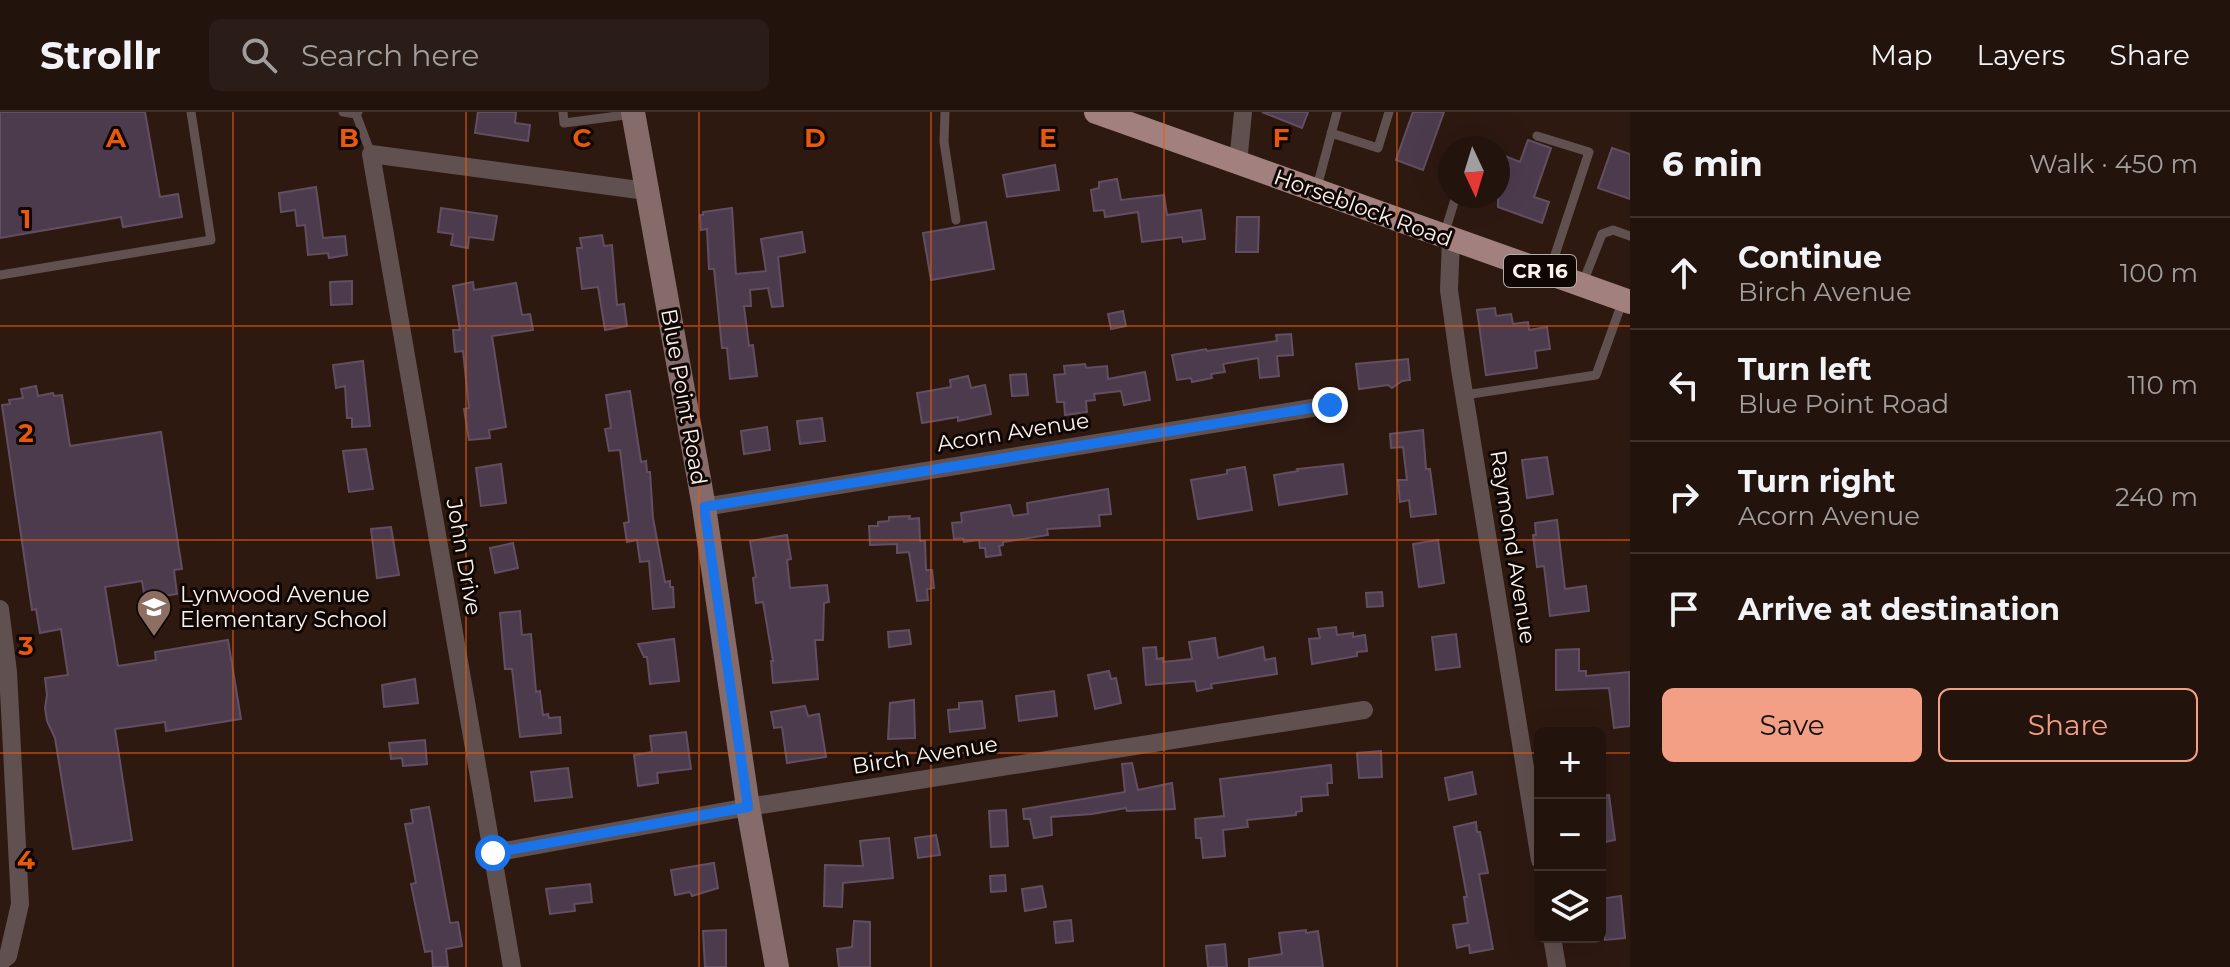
<!DOCTYPE html>
<meta charset="utf-8">
<style>
:root{--surface:#22130d;--page:#2a1c16;--text:#f1f3f6;--muted:#a29e9d;--line:#3f322e;--accent:#f39f86}
body{margin:0;font-family:Montserrat,sans-serif;background:var(--page);color:var(--text)}
.controls{position:absolute;right:24px;bottom:24px;display:grid;overflow:hidden;border-radius:12px;box-shadow:0 8px 32px #0002}
.controls button{width:72px;height:72px;display:grid;place-items:center;padding:0;border:0;border-bottom:2px solid var(--line);background:var(--surface);color:var(--text);font:40px sans-serif}
.compass{position:absolute;left:1438px;top:24px;width:72px;height:72px;border-radius:50%;background:var(--surface);box-shadow:0 8px 32px #0002;rotate:176deg}
.stop{position:absolute;width:24px;height:24px;margin:-18px;border:6px solid #1a73e8;border-radius:50%;background:#fff}
.stop.end{background:#1a73e8;border-color:#fff;box-shadow:0 2px 8px #0008}
.list{margin:0;padding:0;list-style:none}
h2{display:flex;justify-content:space-between;align-items:center;height:104px;margin:0;padding:0 32px;font-size:34px}
h2 small{font-size:26px;font-weight:400;color:var(--muted)}
.list li{display:grid;grid-template-columns:52px 1fr auto;gap:24px;align-items:center;box-sizing:border-box;height:112px;padding:0 32px;border-top:2px solid var(--line)}
.list b{display:block;font-size:30px;white-space:nowrap}
.list p{margin:0;font-size:26px;white-space:nowrap;color:var(--muted)}
.list em{font-size:26px;font-style:normal;color:var(--muted)}
.actions{display:flex;gap:16px;padding:24px 32px}
.actions a{flex:1;padding:18px 0;border:2px solid var(--accent);border-radius:12px;text-align:center;font-size:28px;color:var(--accent)}
.actions .main{background:var(--accent);color:#111}
.icon{flex:none;width:44px;height:44px;fill:none;stroke:currentColor;stroke-width:2;stroke-linecap:round;stroke-linejoin:round}
.map{position:relative;flex:none;width:1630px;height:855px;overflow:hidden}
header{display:flex;align-items:center;gap:48px;box-sizing:border-box;height:112px;padding:0 40px;background:var(--surface);border-bottom:2px solid var(--line)}
header strong{font-size:38px}
nav{display:flex;gap:44px;margin-inline-start:auto;font-size:28px}
.search{width:560px;height:72px;background:var(--page);display:flex;align-items:center;gap:20px;box-sizing:border-box;padding:0 28px;border-radius:12px;color:var(--muted);font-size:30px}
main{display:flex}
aside{flex:1;background:var(--surface)}
.map>svg:first-child{display:block}
.building{fill:#4c3b4d;stroke:#614f61;stroke-width:2}
.lines{fill:none;stroke-linecap:round;stroke-linejoin:round}
.lane{stroke:#60504f;stroke-width:9}
.street{stroke:#60504f;stroke-width:18}
.secondary{stroke:#856b69;stroke-width:24}
.primary{stroke:#a1807e;stroke-width:24}
.route{stroke:#1a73e8;stroke-width:10}
.grid{fill:none;stroke:#e8590c;stroke-width:2;stroke-opacity:0.55}
.labels{text-anchor:middle;dominant-baseline:central;stroke-width:6;stroke-linejoin:round;paint-order:stroke}
.shield{fill:#0f0704;stroke:#b6aca7;stroke-width:2}
.shield-label{font-size:20px;font-weight:bold;fill:#fef2ed}
.street-label{font-size:22px;fill:#fef2ed;stroke:#0f0704}
.poi-label{font-size:22px;fill:#fef2ed;stroke:#0f0704;text-anchor:start}
.grid-label{font-size:26px;text-anchor:middle;font-weight:bold;fill:#e8590c;stroke:#0f0704;stroke-width:6;stroke-linejoin:round;paint-order:stroke}
</style>
<header>
<strong>Strollr</strong>
<div class="search"><svg class="icon" aria-label="search" viewBox="0 0 24 24"><circle cx="10" cy="10" r="6"/><path d="M15 15l6 6"/></svg>Search here</div>
<nav><a>Map</a><a>Layers</a><a>Share</a></nav>
</header>
<main>
<div class="map">
<svg width="1630" height="855" viewBox="0 0 1630 855">
<rect width="100%" height="100%" fill="#2e1911"/>
<path class="building" d="M0,0H145L160,85L178,82L182,105L123,115L121,105L0,126Z
M478,0H516L515,11L530,13L528,29L475,21Z
M1262,0H1308L1302,16Z
M1413,0H1444L1423,58L1396,48Z
M1528,28L1551,36L1534,85L1549,90L1542,111L1498,95V63L1505,44L1520,50Z
M1612,36L1630,42V87L1598,76Z
M1055,53L1059,78L1007,85L1003,63Z
M1117,67L1121,88L1164,83L1167,103L1201,98L1205,127L1183,130L1182,125L1142,130L1138,100L1105,105L1104,98L1094,99L1091,78L1099,76V70Z
M316,75L323,126L345,124L347,143L329,146L328,141L308,143L305,113L297,114L295,98L281,100L279,81Z
M441,96L497,104L493,128L469,125L468,136L451,133L453,122L438,120Z
M732,96L736,162L766,159L761,127L802,120L805,140L778,145L783,194L772,195L768,176L750,178L751,194H744L749,234L753,233L757,264L730,267L727,236H722L714,157H709L707,117L701,118L700,103H703V100Z
M1237,105H1259L1258,140H1236Z
M986,110L994,157L931,168L923,121Z
M602,123L604,134L612,133L617,193L624,192L627,214L605,218L598,175L582,177L577,136H582L580,126Z
M352,169V192L331,193L330,170Z
M473,170L474,178L516,171L522,203L530,202L533,218L492,224L506,315L489,318L490,326L469,328L464,297L469,296L463,239L455,240L453,218H460L453,174Z
M1495,196L1496,204L1511,202L1513,212L1528,210L1529,218L1547,215L1550,237L1535,239L1537,256L1486,263L1477,198Z
M1123,199L1126,214L1111,217L1108,202Z
M1291,222L1293,243L1277,244L1279,264L1260,266L1258,246L1223,252L1225,260L1211,262L1212,266L1192,270L1191,266L1177,268L1172,243L1206,237L1207,239L1277,229L1276,223Z
M1408,247L1410,268L1402,269L1392,276L1388,273L1359,277L1356,252Z
M363,249L370,314L352,315V306H347L345,274L336,276L333,253Z
M1085,252L1086,256L1107,254L1108,267L1145,260L1150,288L1124,293L1121,279L1094,282L1095,288L1086,289L1087,300L1065,303L1064,290H1057L1054,263L1065,262L1064,254Z
M1026,262L1028,283L1012,284L1010,263Z
M968,264L971,276L985,273L991,302L958,309V305L922,311L917,281L951,275L950,268Z
M36,274L38,284L53,281L54,284L62,283L70,334L161,320L182,457L174,458L177,482L145,487L142,469L105,475L118,554L156,548L155,540L228,528L241,607L166,619L165,610L115,617L132,728L73,737L55,626L47,609L45,596L47,583L45,566L68,563L61,517L40,521L36,497L32,498L2,293L10,292L9,288L23,286L21,277Z
M630,279L641,350L646,349L647,360H650L653,406L665,470L670,469V475H673L674,495L653,497L649,449L640,450L637,428L627,430L624,411L629,410L620,338L609,339L605,317L611,316L606,283Z
M822,306L825,329L800,332L797,309Z
M767,315L770,338L744,342L741,319Z
M1423,318L1426,357H1430L1436,402L1411,405L1409,388L1400,390L1398,368H1407L1403,335L1391,336L1390,322Z
M366,337L373,377L349,380L343,339Z
M1547,345L1553,382L1527,386L1522,348Z
M501,352L506,391L481,394L476,356Z
M1343,352L1347,382L1279,393L1274,363L1298,359L1297,357Z
M1245,355L1252,398L1198,407L1191,368L1227,362V358Z
M1108,377L1111,402L1099,403L1100,414L1047,417L1048,423L1003,430V433L999,434L1001,443L986,445L985,436H980L979,428L964,430L963,426L954,427L952,411L962,410L961,401L1010,393L1013,404L1028,402L1027,391Z
M910,404L909,407L919,406L920,429H925L926,458H932L934,476L927,477L928,488L917,489L909,440L897,441V432L870,433L869,414H878V410L889,409V405Z
M1557,408L1565,477L1586,474L1589,499L1550,504L1544,454L1537,455L1533,423H1536L1535,411Z
M391,415L399,463L377,466L371,417Z
M787,423L791,447L787,448L790,476L827,473L829,490L824,491L823,528H815L818,567L773,571L771,549H773L763,490L756,491L753,466L756,465L750,429Z
M1438,428L1444,471L1419,475L1413,432Z
M513,431L518,456L495,461L490,436Z
M1382,480L1383,494L1367,495L1366,481Z
M520,499L522,523L531,522L536,580L540,579L543,603L548,602L549,606L560,605L561,621L520,625L512,557H505L500,501Z
M1336,515L1337,523L1353,521V525L1365,523L1367,539L1357,540V544L1312,552L1309,527L1320,526L1318,517Z
M909,518L911,532L889,535L888,520Z
M1456,522L1460,555L1436,558L1432,525Z
M1215,526L1218,546L1263,535L1265,548L1275,546L1277,562L1211,572L1212,576L1197,579L1195,569L1146,573L1143,536L1156,535L1157,547L1163,546V550L1192,547L1189,530Z
M674,527L679,569L650,572L647,545H644L638,532Z
M1579,537V559H1586V564L1629,560L1630,614L1614,616L1609,576L1556,578V538Z
M1109,559L1111,567L1116,566L1121,591L1095,597L1088,563Z
M415,567L418,591L384,595L382,573Z
M1054,579L1057,604L1019,609L1016,584Z
M914,588L915,626L888,627L890,591Z
M982,589L985,616L950,620L948,598L959,597V591Z
M805,594L808,604L819,602L826,645L787,651L782,615L774,616L771,600Z
M686,620L691,657L657,661L658,671L638,674L634,643L652,640L650,624Z
M425,628L427,652L403,654L402,646L391,647L389,631Z
M1381,639L1382,665L1359,666L1357,641Z
M1132,651L1138,678L1172,671L1175,697L1127,699L1126,696L1092,702L1051,705L1052,723L1034,726L1030,707H1024L1023,697L1125,680L1122,652Z
M1331,653L1332,671H1327L1328,683L1301,685L1302,699L1296,700V703L1247,708L1248,715L1223,718L1225,744L1203,746L1201,726H1196L1195,707L1224,704L1220,667Z
M568,656L572,685L535,689L531,660Z
M1472,660L1476,682L1449,688L1445,666Z
M1609,683L1615,728L1600,731V684Z
M429,695L450,811L458,810L462,834L446,837L448,855H433L432,839L425,840L411,772L416,771L405,712L413,711L411,698Z
M1006,698L1008,734L991,735L989,699Z
M1476,710L1477,720H1480L1488,761L1479,762L1493,837L1470,841L1469,833L1457,836L1453,813L1468,811L1464,785H1467L1454,715Z
M936,723L940,743L918,746L915,726Z
M889,726L893,766L843,771L842,795L824,794L825,753L863,754L860,729Z
M714,751L718,776L692,784L690,780L675,783L671,758Z
M1005,763L1006,779L991,780L990,764Z
M590,772L592,790L574,792L575,799L550,802L546,777Z
M1042,774L1046,795L1025,799L1022,777Z
M1621,784L1625,826L1605,828L1604,820L1600,821V787Z
M1071,808L1073,829L1056,831L1054,810Z
M854,809L870,810V855H839L837,837L852,835Z
M726,818V855H705L703,819Z
M1306,818V821L1318,819L1323,855H1249V847L1282,842L1279,821Z
M1225,832L1227,855H1208L1206,834Z"/>
<g class="lines">
<path class="lane" d="M343,0L356,2
M358,0L356,2L371,42
M563,0L564,11L633,2
M945,0L944,30L956,108
M1331,21L1378,36L1389,0
M1537,24L1589,40L1549,161
M1317,75L1337,0
M1444,123L1456,84
M0,163L211,128L191,0
M1582,173L1602,122L1613,118L1630,124
M1465,283L1596,263L1623,188"/>
<path class="street" d="M1238,51L1243,0
M1451,127L1449,178L1460,257L1540,748
M704,395L1330,293
M0,497L8,560L20,792L8,844L0,850
M493,741L748,695L1364,598
M1552,825L1557,855
M512,855L371,42L646,79"/>
<path class="secondary" d="M633,0L704,395L748,695L777,855"/>
<path class="primary" d="M1096,0L1630,190"/>
</g>
<g class="lines">
<path class="route" d="M493,741L748,695L704,395L1330,293"/>
</g>
<path class="grid" d="M233,0V855M466,0V855M699,0V855M931,0V855M1164,0V855M1397,0V855M0,214H1630M0,428H1630M0,641H1540M1600,641H1630"/>
<defs>
<g id="school-pin" transform="scale(1.8)"><path d="M0 17L-7.5 6A9.5 9.5 0 1 1 7.5 6Z" fill="#8d6e63" stroke="#0f0704"/><path d="M0-5L7-2L0 1L-7-2ZM-4 1L0 2.5L4 1V4Q0 6-4 4Z" fill="#fff"/></g>
</defs>
<g fill-rule="evenodd">
<use href="#school-pin" x="154" y="495"/>
</g>
<g class="labels">
<rect class="shield" x="1504" y="143" width="72" height="32" rx="6"/>
<g class="shield-label">
<text x="1540" y="159">CR 16</text>
</g>
<g class="street-label">
<text transform="translate(1363 96) rotate(20)">Horseblock Road</text>
<text transform="translate(684 285) rotate(80)">Blue Point Road</text>
<text transform="translate(1013 320) rotate(-9)">Acorn Avenue</text>
<text transform="translate(1513 435) rotate(81)">Raymond Avenue</text>
<text transform="translate(464 445) rotate(80)">John Drive</text>
<text transform="translate(925 643) rotate(-9)">Birch Avenue</text>
</g>
<g class="poi-label">
<text x="180" y="482">Lynwood Avenue<tspan x="180" dy="25">Elementary School</tspan></text>
</g>
</g>
<g class="grid-label">
<text x="116" y="35">A</text>
<text x="349" y="35">B</text>
<text x="582" y="35">C</text>
<text x="815" y="35">D</text>
<text x="1048" y="35">E</text>
<text x="1281" y="35">F</text>
<text x="26" y="116">1</text>
<text x="26" y="330">2</text>
<text x="26" y="543">3</text>
<text x="26" y="757">4</text>
</g>
</svg>
<div class="controls">
<button>+</button>
<button>−</button>
<button><svg class="icon" aria-label="layers" viewBox="0 0 24 24"><path d="M12 4l9 5-9 5-9-5zM3 14l9 5 9-5"/></svg></button>
</div>
<svg class="compass" viewBox="-18 -18 36 36"><path d="M0-13l5 13h-10z" fill="#e53935"/><path d="M0 13l5-13h-10z" fill="#a29e9d"/></svg>
<div class="stop" style="left:493px;top:741px"></div>
<div class="stop end" style="left:1330px;top:293px"></div>
</div>
<aside>
<h2>6 min<small>Walk · 450 m</small></h2>
<ul class="list">
<li><svg class="icon" aria-label="ahead" viewBox="0 0 24 24"><path d="M12 20V5M6 11l6-6 6 6"/></svg><div><b>Continue</b><p>Birch Avenue</p></div><em>100 m</em></li>
<li><svg class="icon" aria-label="left" viewBox="0 0 24 24"><path d="M17 20v-9H6M10 6l-5 5 5 5"/></svg><div><b>Turn left</b><p>Blue Point Road</p></div><em>110 m</em></li>
<li><svg class="icon" aria-label="right" viewBox="0 0 24 24"><path d="M7 20v-9h11M14 6l5 5-5 5"/></svg><div><b>Turn right</b><p>Acorn Avenue</p></div><em>240 m</em></li>
<li><svg class="icon" aria-label="arrive" viewBox="0 0 24 24"><path d="M6 21V4h12l-3 4 3 4H6"/></svg><div><b>Arrive at destination</b></div></li>
</ul>
<div class="actions"><a class="main">Save</a><a>Share</a></div>
</aside>
</main>
